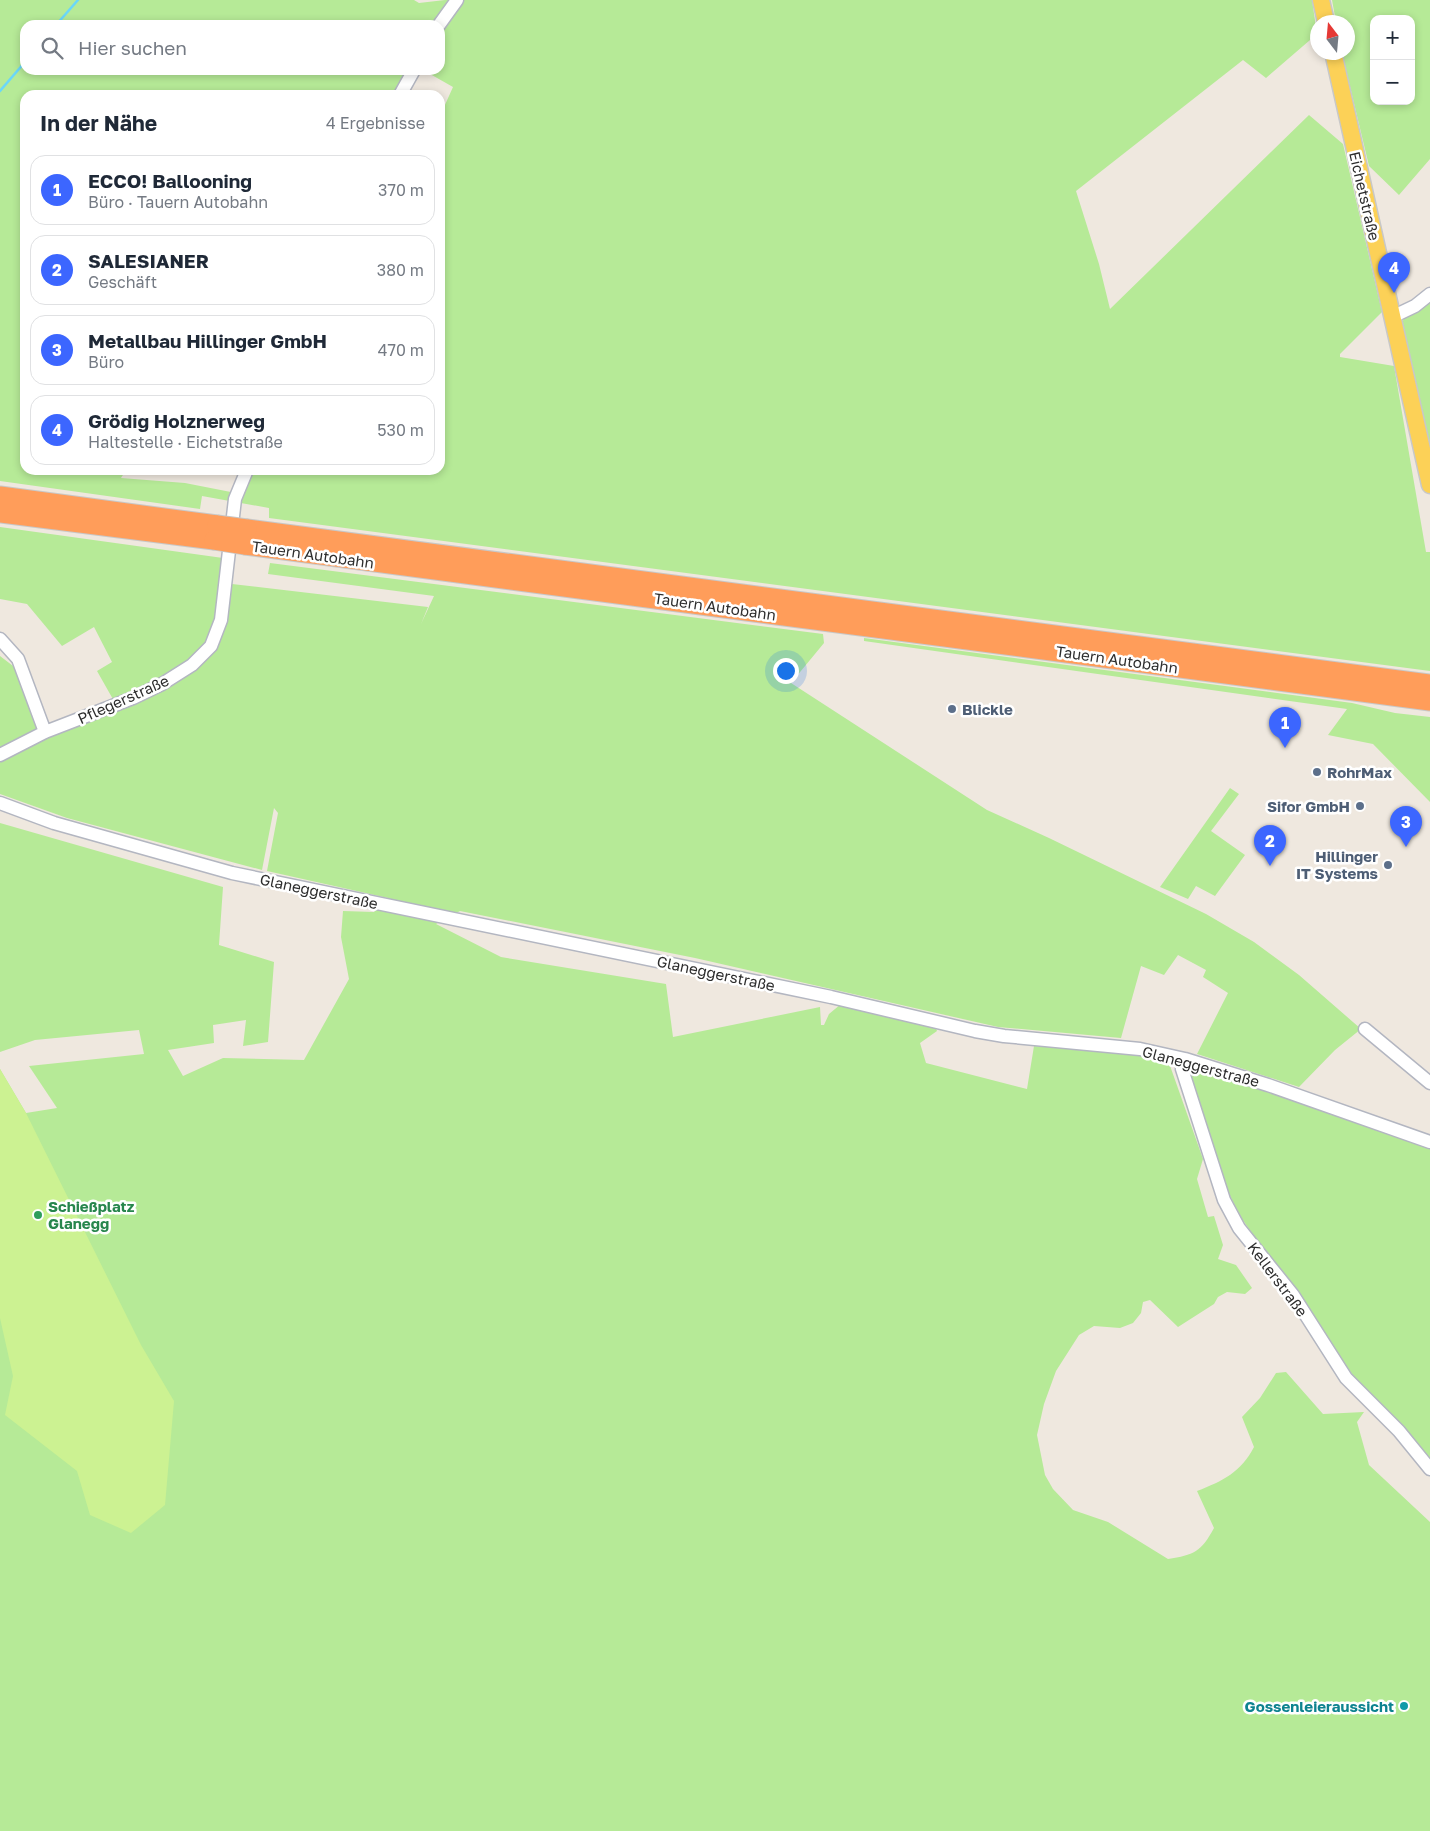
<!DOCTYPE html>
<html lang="de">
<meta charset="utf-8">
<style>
:root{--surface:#fff;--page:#f2f2f3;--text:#1f2937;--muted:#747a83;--line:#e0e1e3;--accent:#3c66ff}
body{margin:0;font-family:"Golos Text",sans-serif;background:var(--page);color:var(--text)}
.controls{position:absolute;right:15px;top:15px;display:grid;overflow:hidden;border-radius:10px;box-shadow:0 2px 8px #0003}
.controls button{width:45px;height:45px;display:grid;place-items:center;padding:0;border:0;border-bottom:1px solid var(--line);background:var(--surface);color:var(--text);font:25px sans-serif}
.compass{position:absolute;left:1310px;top:15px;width:45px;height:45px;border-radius:50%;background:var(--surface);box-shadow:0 2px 8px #0003;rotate:344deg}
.you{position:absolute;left:785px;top:670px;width:18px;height:18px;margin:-12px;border:4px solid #fff;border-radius:50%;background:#1a73e8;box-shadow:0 0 0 8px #1a73e833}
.badge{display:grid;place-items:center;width:32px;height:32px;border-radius:50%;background:var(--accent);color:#fff;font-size:16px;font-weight:700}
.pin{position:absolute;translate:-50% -41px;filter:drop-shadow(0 1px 2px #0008)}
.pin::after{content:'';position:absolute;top:26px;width:18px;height:15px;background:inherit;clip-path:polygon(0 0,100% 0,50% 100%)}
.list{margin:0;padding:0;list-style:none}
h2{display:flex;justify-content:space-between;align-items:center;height:65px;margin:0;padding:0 20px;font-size:21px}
h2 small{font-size:16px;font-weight:400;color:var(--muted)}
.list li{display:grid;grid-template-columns:32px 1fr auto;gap:15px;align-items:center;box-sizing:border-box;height:70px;margin:0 10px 10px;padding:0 10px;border:1px solid var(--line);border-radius:15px}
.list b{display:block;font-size:19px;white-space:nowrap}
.list p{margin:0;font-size:16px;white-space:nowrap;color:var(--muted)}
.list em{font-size:16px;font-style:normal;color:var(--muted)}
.icon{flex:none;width:28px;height:28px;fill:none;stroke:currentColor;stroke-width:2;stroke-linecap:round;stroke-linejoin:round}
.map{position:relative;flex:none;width:1430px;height:1831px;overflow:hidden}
.search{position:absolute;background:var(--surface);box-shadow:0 2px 8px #0003;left:20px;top:20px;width:425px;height:55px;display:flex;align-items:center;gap:12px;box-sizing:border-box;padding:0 18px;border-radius:15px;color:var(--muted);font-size:19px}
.panel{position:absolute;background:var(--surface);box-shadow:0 2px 8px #0003;left:20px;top:90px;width:425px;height:385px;border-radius:15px}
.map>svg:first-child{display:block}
.green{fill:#b6ea97;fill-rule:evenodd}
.pitch{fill:#ccf292}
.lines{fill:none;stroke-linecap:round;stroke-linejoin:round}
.stream{stroke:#6ad7f9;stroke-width:2.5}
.minor-casing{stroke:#b3b6c1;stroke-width:15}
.major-casing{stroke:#c8c8c8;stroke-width:19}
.highway-casing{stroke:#c8c8c8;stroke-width:21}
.minor{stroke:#fff;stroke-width:12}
.major{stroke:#fcd157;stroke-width:16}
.highway{stroke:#ff9d5a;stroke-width:19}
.highway-bridge-casing{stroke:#c8c8c8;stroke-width:21;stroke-linecap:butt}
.highway-bridge{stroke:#ff9d5a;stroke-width:19}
.service-dot{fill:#5c6f8a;stroke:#fff;stroke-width:2}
.leisure-dot{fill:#2e9e5b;stroke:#fff;stroke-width:2}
.culture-dot{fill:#0f9aa8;stroke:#fff;stroke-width:2}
.labels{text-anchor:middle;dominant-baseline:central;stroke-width:5;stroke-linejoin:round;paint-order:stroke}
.street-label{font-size:15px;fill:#2d2d2d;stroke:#fff}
.service-label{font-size:15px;font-weight:bold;fill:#4e5e75;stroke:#fff;text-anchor:start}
.leisure-label{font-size:15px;font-weight:bold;fill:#27864d;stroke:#fff;text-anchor:start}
.culture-label{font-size:15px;font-weight:bold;fill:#0d838f;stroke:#fff;text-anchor:end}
</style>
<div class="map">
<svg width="1430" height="1831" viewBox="0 0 1430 1831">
<rect width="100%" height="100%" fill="#efe8df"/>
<path class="green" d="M0,0H414L419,3L445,0H1312L1317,34L1266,78L1243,60L1076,191L1099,264L1110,309L1309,115L1343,144L1382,312L1340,354V357L1394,366L1426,552H1430V671L269,518V508L202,496L200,509L0,481ZM25,25H440V70H423L453,87L440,116V470H251L241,494L185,483L121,478L126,470H25V95H396L410,70H25Z
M1332,0H1430V159L1399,195L1369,166L1342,53L1348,52V22H1336ZM1374,19H1411V101H1374Z
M1430,297V459L1401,324L1407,314Z
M0,527L223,558C221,578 221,600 216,619C205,666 153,683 114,701L97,671L112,662L94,627L62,646L27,604L0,599Z
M270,563L823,634L824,643L791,683L987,810L1049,838L1206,914L1254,942L1299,975L1361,1029L1335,1050L1299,1087L1197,1054L1228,993L1203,977L1206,970L1178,955L1164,975L1141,966L1121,1038L998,1027L695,958L460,911L436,924L501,957L666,984L673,1037L820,1007L821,1025H824L829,1014L841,1004L935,1026L937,1031L920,1043L926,1063L1027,1089L1034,1046L1138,1054L1168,1060L1203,1159L1197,1179L1208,1217L1214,1216L1223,1245L1218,1259L1236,1265L1252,1288L1245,1294L1227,1292L1218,1297L1214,1304L1178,1327L1150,1300L1143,1302L1141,1313L1133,1323L1120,1328L1094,1326L1079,1335L1056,1371L1044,1404L1037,1435L1045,1475L1053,1489L1073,1510L1108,1522L1168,1559C1194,1555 1201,1552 1214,1528L1197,1491C1223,1481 1241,1472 1254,1447L1242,1417L1260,1398L1276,1373L1286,1372L1323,1414L1364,1412L1357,1422L1369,1465L1430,1522V1831H0V1069L26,1113L57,1108L29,1066L144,1054L139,1030L35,1040L0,1052V823L223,887L219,945L274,962L268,1042L243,1046L246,1020L213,1025L214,1043L168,1050L183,1076L223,1058L304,1060L349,979L341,937L343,911L374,912L388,898L267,871L278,813L274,808L262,870L67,818L0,794V759L49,735L141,698L214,647L225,627L232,584L428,607L421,624L434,596L268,574Z
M864,638L1352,703L1395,713L1430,717V802L1373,744L1328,735L1347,709L864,641Z
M0,656L17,669L41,730L0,749Z
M1230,788L1239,794L1211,831L1245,855L1215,896L1196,886L1188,899L1160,887Z
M1198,1069L1430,1146V1460L1357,1381L1242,1219L1226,1188L1191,1076L1193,1070Z"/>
<path class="pitch" d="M0,1069L26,1113L141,1345L174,1401L165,1505L131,1533L90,1515L77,1471L5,1415L13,1376L0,1318Z"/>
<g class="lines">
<path class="stream" d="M56,25L78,0
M0,91L25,62"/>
<g class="minor-casing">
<path id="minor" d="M439,25L457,0
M400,95L414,70
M1392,317L1415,306L1430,294
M0,639L18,659L45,732
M0,755L45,732L133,698L162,684L192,665L211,646L221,620L235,499L247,470
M0,803L54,823L232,873L831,997L975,1031L1004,1036L1140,1049L1185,1059L1268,1085L1430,1142
M1365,1029L1430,1083
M1185,1059L1182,1069L1224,1200L1239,1228L1293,1295L1346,1378L1399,1431L1430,1469"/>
</g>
<g class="major-casing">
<path id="major" d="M1321,0L1326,22
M1333,52L1430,485"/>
</g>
<g class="highway-casing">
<path id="highway" d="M0,496L217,525
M0,513L214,540
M247,529L1430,684
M245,545L1430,701"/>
</g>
<use href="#minor" class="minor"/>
<use href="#major" class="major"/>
<use href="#highway" class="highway"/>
<g class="highway-bridge-casing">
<path id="highway-bridge" d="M217,525L247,529
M214,540L245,545"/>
</g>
<use href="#highway-bridge" class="highway-bridge"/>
</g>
<g class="service-dot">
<circle cx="952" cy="709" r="5"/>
<circle cx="1317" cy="772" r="5"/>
<circle cx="1360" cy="806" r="5"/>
<circle cx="1388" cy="865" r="5"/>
</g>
<circle class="leisure-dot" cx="38" cy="1215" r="5"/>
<circle class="culture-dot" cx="1404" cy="1706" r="5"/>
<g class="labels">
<g class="street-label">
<text transform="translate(1365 196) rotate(77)">Eichetstraße</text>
<text transform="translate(313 554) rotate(8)">Tauern Autobahn</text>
<text transform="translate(715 606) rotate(8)">Tauern Autobahn</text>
<text transform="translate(1117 659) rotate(8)">Tauern Autobahn</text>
<text transform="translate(123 699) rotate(-24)">Pflegerstraße</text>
<text transform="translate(319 891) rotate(12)">Glaneggerstraße</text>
<text transform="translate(716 973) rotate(12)">Glaneggerstraße</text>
<text transform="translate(1201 1066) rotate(15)">Glaneggerstraße</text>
<text transform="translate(1278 1279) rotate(53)">Kellerstraße</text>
</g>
<g class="service-label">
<text x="962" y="709">Blickle</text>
<text x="1327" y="772">RohrMax</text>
<text x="1350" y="806" text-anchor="end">Sifor GmbH</text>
<text x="1378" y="856" text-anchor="end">Hillinger<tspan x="1378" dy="17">IT Systems</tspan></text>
</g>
<g class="leisure-label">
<text x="48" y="1206">Schießplatz<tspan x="48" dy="17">Glanegg</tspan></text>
</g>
<g class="culture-label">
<text x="1394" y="1706">Gossenleieraussicht</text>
</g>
</g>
</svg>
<div class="controls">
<button>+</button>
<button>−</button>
</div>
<svg class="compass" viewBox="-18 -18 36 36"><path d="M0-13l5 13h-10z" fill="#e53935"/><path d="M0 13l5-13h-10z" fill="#747a83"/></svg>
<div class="you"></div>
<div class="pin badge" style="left:1285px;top:748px">1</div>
<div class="pin badge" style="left:1270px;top:866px">2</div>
<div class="pin badge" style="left:1406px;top:847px">3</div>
<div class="pin badge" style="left:1394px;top:293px">4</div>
<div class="search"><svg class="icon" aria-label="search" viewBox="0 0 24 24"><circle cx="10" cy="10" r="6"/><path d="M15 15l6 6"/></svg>Hier suchen</div>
<section class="panel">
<h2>In der Nähe<small>4 Ergebnisse</small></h2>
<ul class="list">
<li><span class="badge">1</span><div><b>ECCO! Ballooning</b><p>Büro · Tauern Autobahn</p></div><em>370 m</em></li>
<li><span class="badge">2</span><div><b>SALESIANER</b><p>Geschäft</p></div><em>380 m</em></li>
<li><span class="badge">3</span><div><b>Metallbau Hillinger GmbH</b><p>Büro</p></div><em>470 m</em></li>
<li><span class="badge">4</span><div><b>Grödig Holznerweg</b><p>Haltestelle · Eichetstraße</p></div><em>530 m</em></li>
</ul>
</section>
</div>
